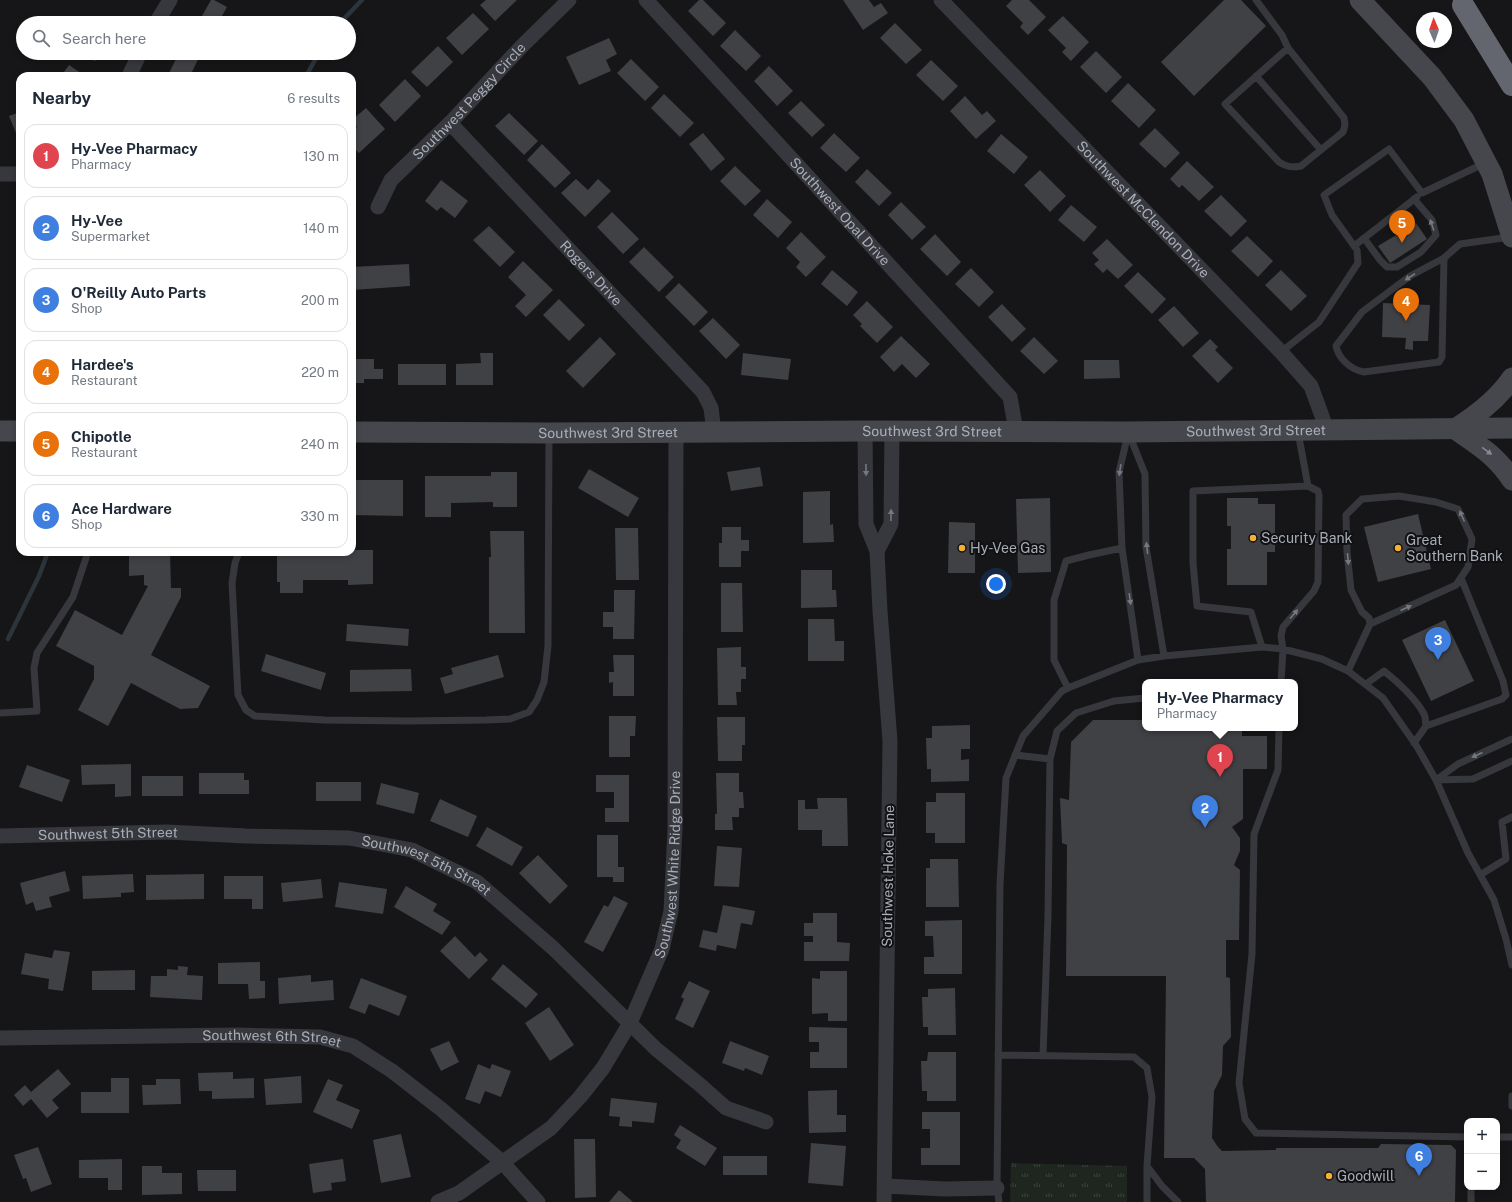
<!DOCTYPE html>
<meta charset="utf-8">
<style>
:root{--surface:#fff;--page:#f6f6f7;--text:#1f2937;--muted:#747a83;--line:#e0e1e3;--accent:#7e6636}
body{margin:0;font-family:"Public Sans",sans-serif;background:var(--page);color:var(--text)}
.controls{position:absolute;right:12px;bottom:12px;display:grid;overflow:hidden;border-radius:8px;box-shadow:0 2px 6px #0003}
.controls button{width:36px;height:36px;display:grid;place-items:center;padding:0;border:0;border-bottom:1px solid var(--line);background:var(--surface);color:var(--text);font:20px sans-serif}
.compass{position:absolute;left:1416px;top:12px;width:36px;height:36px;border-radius:50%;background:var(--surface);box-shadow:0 2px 6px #0003;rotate:358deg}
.you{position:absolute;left:996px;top:584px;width:14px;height:14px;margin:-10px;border:3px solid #fff;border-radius:50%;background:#1a73e8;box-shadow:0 0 0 6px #1a73e833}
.badge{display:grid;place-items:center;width:26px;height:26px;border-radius:50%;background:var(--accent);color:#fff;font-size:13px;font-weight:700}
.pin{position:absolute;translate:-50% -33px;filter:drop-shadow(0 1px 2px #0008)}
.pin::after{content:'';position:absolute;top:21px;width:14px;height:12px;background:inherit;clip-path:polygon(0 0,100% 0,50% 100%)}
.popup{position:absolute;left:1142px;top:679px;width:156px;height:52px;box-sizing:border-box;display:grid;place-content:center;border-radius:8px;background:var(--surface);filter:drop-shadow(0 1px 3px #0005);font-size:13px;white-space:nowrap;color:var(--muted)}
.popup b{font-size:15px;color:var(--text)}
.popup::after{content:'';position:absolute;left:50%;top:100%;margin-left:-8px;border:8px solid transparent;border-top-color:var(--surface)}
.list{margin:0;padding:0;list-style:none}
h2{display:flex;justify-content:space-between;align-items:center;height:52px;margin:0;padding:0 16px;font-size:17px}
h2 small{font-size:13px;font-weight:400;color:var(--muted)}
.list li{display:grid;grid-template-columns:26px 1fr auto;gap:12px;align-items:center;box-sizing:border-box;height:64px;margin:0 8px 8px;padding:0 8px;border:1px solid var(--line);border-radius:12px}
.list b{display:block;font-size:15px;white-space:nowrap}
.list p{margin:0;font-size:13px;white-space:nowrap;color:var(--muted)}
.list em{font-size:13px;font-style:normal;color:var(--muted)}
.icon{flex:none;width:22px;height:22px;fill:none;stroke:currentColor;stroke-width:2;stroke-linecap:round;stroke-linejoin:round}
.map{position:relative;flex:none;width:1512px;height:1202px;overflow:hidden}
.search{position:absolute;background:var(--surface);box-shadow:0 2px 6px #0003;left:16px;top:16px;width:340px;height:44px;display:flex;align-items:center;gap:10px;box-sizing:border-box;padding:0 14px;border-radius:22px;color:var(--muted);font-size:15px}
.panel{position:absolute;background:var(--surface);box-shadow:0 2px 6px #0003;left:16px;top:72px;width:340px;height:484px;border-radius:12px}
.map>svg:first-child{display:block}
.grass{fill:url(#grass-tufts)}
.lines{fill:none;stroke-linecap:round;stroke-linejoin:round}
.stream{stroke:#2c353c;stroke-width:4.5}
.building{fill:#404145}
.lane{stroke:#37383d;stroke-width:7}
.street{stroke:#37383d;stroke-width:15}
.secondary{stroke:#45474d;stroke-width:21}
.highway{stroke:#63666e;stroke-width:22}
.oneway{fill:#757881}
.oneway2{fill:#858993}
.poi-dot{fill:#f2b134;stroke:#111113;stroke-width:1.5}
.labels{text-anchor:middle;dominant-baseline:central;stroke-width:4;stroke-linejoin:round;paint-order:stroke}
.street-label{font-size:14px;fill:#a8adb8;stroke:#111113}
.poi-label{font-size:14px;fill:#a8adb8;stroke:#111113;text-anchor:start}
</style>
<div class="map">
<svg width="1512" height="1202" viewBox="0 0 1512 1202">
<defs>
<pattern id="grass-tufts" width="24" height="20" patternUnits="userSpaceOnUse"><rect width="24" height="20" fill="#1e261f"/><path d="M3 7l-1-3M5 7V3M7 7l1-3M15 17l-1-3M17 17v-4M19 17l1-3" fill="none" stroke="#3c433d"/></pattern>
</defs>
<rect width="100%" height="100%" fill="#161618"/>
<path class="grass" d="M1011,1163L1127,1166V1202H1010Z"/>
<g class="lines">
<path class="stream" d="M340,23L362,0
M306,76L319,53
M8,639L39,576L48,552"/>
</g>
<path class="building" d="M211,0H214L227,7L218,23H198Z
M486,0H517L495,21L480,5Z
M699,0H703L726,23L713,36L688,11Z
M843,0H869L874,7L881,3L888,13L863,30Z
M1012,0H1029L1046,17L1028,35L1020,27L1023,23L1006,6Z
M1224,0H1241L1266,26L1194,96L1161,62Z
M473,13L489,29L462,55L446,38Z
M1063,16L1089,42L1071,61L1062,52L1066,48L1048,30Z
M895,23L922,50L906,64L880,38Z
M735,30L761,56L746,71L720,46Z
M609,38L617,54L606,60L611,71L579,85L566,57Z
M438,46L453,62L427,87L411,72Z
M1096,51L1122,77L1106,93L1080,67Z
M76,53H99L95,61Z
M179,53H201L190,76L168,75Z
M631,59L659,87L645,101L617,73Z
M931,60L958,86L943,101L916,75Z
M69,65L85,76H61Z
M769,66L793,91L777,106L754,81Z
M405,79L421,96L395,122L379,105Z
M1128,83L1156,110L1139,128L1111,101Z
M664,94L694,123L680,137L651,108Z
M965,96L982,115L987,111L996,121L976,139L950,111Z
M801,101L825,125L812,137L788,113Z
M366,108L385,129L359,153L352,146V131L357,127L352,120Z
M20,112V131L16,133L9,116Z
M509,113L538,141L524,155L495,126Z
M1155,128L1180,153L1165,168L1139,144Z
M703,133L725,159L711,171L689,144Z
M834,133L860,158L846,172L820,148Z
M1001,134L1028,157L1014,174L987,151Z
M542,144L571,173L555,188L527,160Z
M1187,161L1214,187L1199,201L1182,185L1179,188L1170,179Z
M735,166L761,191L745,206L720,181Z
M867,169L892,193L879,206L855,182Z
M1040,170L1066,196L1050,212L1024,185Z
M576,179L588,190L598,179L611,191L585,217L561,193Z
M441,180L468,201L455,218L441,207L437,211L425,201Z
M1221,195L1247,221L1231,237L1204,211Z
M767,199L792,222L778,238L753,215Z
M901,202L926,227L912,240L888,215Z
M1071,205L1097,227L1084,242L1058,220Z
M612,212L639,239L623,254L597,227Z
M1416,223L1427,239L1390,263L1378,246Z
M489,226L515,252L500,267L473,240Z
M801,232L826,257L806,277L796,267L800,262L786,248Z
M935,234L961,262L947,276L920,249Z
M1247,236L1273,261L1258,277L1231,251Z
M1107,239L1133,265L1118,279L1107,269L1103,273L1094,264L1099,260L1092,253Z
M644,247L674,277L659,292L629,262Z
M523,261L553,290L526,317L515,306L526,295L508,277Z
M409,264L410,286L352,290V267Z
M971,268L994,292L979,307L955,284Z
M832,270L858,292L847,306L821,284Z
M1281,270L1307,296L1291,311L1265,285Z
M1138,272L1166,299L1152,314L1124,286Z
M679,283L708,312L694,326L665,297Z
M559,299L585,325L569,341L543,315Z
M867,301L893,327L877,343L860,326L862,324L853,315Z
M1383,303L1430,305L1428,341H1413V350L1405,349L1406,338L1382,337Z
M1002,304L1026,329L1012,342L988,317Z
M1174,306L1199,333L1183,347L1158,320Z
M713,318L740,345L726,359L699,331Z
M901,336L930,364L916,378L902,364L894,372L880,357Z
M600,337L616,354L583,388L566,371Z
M1034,337L1058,361L1044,374L1020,351Z
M1210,339L1218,347L1215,350L1233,368L1218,383L1192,356Z
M480,353H493V385H456V364L481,363Z
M743,353L791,359L788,380L741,375Z
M352,359H374V369H383V379H364V383H352Z
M1084,360H1119L1120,378L1084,379Z
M17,362H20V382H17Z
M398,364H446V385H398Z
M760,467L763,486L731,491L727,472Z
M589,469L639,498L628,517L578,488Z
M491,472H517V507H493V502L451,503V517H425V476H491Z
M352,480H403V516L352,515Z
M830,491V525L833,524L834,542L803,543V492Z
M1050,498L1051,572L1018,573L1016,499Z
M1227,498H1258V504H1275V552H1267V585H1227V549H1231V526H1227Z
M1418,514L1431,569L1378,582L1364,527Z
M949,522L975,523V573H948Z
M722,527H741V540H749V551H741V567H719V543H722Z
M615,528H638L639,580H616Z
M490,531H524L525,633H489V557H491Z
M352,550H373V584L348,585V580H303V593H280V582H277V553H346L352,552Z
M129,552H170L171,588H181V597L151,655L210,686L198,708L180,709L131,683L108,726L78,710L94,679V666L56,646L75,610L122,635L148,586L144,585V575L129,576Z
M801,570H832V590H836L837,607L801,608Z
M721,583H742L743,632H721Z
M614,590H635L634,639H613V627H603V612H614Z
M808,619H834L835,641H844V661H808Z
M1445,620L1474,681L1431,701L1402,640Z
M347,624L409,629L408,646L346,641Z
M741,647V667H746V679H741V692H736L737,705H718L717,648Z
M266,654L326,673L321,690L261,671Z
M498,655L504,677L445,694L440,678L453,674L451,668Z
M613,655H634V696H613V682L609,683V672H614Z
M411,669L412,691L350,692V670Z
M609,716H636L635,736H630V757H609Z
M717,717H745V745H742V761H718Z
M1093,720H1145V728H1242V736H1267V769H1243V819L1232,827L1240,838V851L1234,865L1240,870L1239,940H1226V977L1230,978L1231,1037L1223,1046L1222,1075L1214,1091L1212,1138L1218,1147L1222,1151L1276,1150V1148H1378L1381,1144L1451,1145L1456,1150L1455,1202H1206L1205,1169L1194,1158H1164L1166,976H1066L1067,845L1062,843L1060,798L1069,800L1071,742Z
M970,725V749H961V760L969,759V781L931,782V769H927L926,738H932V726Z
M131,764V796L115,797V784L82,785L81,765Z
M27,765L70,780L62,802L19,787Z
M199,773H244V780H249V794H199Z
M716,773H739V792H743L744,808H739V817H732L733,830H715V814H717Z
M596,775H629V822H605V808H614V792H596Z
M142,776H183V796H142Z
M316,782H361V801H316Z
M381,783L419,793L414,814L376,804Z
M936,793H965V843H935V833H926V802H936Z
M817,798H847L848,846H822V830H798V800H805V809H818Z
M440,799L477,816L468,837L430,821Z
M487,827L523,847L512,866L476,846Z
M597,835H618V867H624V882H613V877H597Z
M717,846L742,848L739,887L714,886Z
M538,855L568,886L550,904L519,873Z
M930,859H958L959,907H926V868H930Z
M65,871L70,891L49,897L52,907L36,911L33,902L26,905L20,883Z
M133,874L134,892L121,893V897L83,899L82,876Z
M204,874V899L146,900V875Z
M224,876H263V909H252V899H224Z
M321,879L323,898L283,902L281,883Z
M339,882L387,889L383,914L335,907Z
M406,886L437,904L433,911L451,922L442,935L394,907Z
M614,896L628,903L603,952L584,942L604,905L608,907Z
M723,905L755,911L752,925L741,923L736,949L717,945L716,951L699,947L703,930L717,933Z
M813,913H837V942L850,943L849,961H804V942H813V936H804V923H813Z
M962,920V974H924V957H934L933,936H925V921Z
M455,936L475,957L480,952L488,960L469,979L440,951Z
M54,950L70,952L63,991L48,989L49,979L21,974L25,953L52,958Z
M260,962V981H265V998L249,999L248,984H218V963Z
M503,964L538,994L526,1008L491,979Z
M178,966L188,967L187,975L203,976L202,1000L150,997L151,976H167V969L178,970Z
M135,970V990H92V971Z
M820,971H847V1021H828V1013L812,1014V978L820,979Z
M311,975V982L333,980L334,1000L279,1004L278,978Z
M361,978L407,996L399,1016L369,1004L365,1014L349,1008Z
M689,981L710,991L693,1028L675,1019L684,999L681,997Z
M955,988L956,1035H928V1027H923L922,997H928V989Z
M549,1007L574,1045L550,1061L525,1023Z
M809,1027L847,1028V1068H810V1052H819V1042H809Z
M449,1041L459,1062L441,1071L430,1049Z
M730,1041L769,1056L762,1075L745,1068L744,1071L722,1063Z
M928,1052H956V1101H927V1091H922L921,1061H927Z
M478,1064L490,1069L492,1064L511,1071L501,1097L485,1091L480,1104L465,1099Z
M58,1069L71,1084L52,1100L59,1108L47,1118L31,1099L23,1106L14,1095L25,1085L31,1092Z
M233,1072V1079L254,1078V1098L212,1099V1091H199L198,1073Z
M301,1076L302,1103L266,1105L264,1079Z
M111,1078H129V1113H81V1092H111Z
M156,1079H180L181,1104L143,1105L142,1085H156Z
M328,1079L343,1085L336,1100L360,1110L352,1129L313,1112Z
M837,1090V1115H846V1132L809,1133L808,1091Z
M611,1098L657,1103L654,1123L632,1121V1127L619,1126L620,1117L609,1116Z
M922,1112H960V1165H921V1148H930V1129H922Z
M680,1125L717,1148L705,1166L676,1148L681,1140L674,1135Z
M401,1134L411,1177L381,1183L373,1140Z
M574,1139H595L596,1197L575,1198Z
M811,1143L846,1146L843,1186L808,1183Z
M38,1147L52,1184L31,1192L26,1178L23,1179L14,1155Z
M723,1156H767V1175H723Z
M122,1159V1190H108V1178H79V1160Z
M343,1159L346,1181L331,1183L332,1190L313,1193L309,1164Z
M142,1166H162V1173H182V1194L142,1195Z
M197,1170H236V1191H198Z
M619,1190L633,1202H609Z"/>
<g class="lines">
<path class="lane" d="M1256,0L1282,35L1288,48L1344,118L1345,125L1343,132L1301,166C1292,168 1286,167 1279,162L1225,104L1288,48
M1256,76L1321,150
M1364,238L1380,260L1387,267H1397L1421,252L1436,235L1432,220L1414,199
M1354,246L1417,197
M1444,258L1410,276L1362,312L1336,346C1338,358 1351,370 1364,372L1439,362L1442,357L1444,258L1460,244L1510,237
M1281,352L1319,322L1358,263L1357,250L1332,215L1324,195L1389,149L1422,193L1485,163
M1128,434L1119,472L1122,548L1138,660
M1129,434L1145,474L1146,547L1164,656
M239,552L235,563L232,583L238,695L246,710L255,716L325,720L408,721L486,720L510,719L529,712L537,700L544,682L548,646L549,436
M1262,647L1251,612L1197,606L1193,563V491L1308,486L1298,432
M1348,671L1370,624L1369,618L1362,612L1351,590L1347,552L1346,515L1362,499L1399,496L1436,502L1458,509L1472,539L1468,567L1456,585L1370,624
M1281,682L1283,649L1281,636L1283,627L1314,591L1318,582L1319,495L1318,491L1308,486
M1366,684L1384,671C1397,681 1416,699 1424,714C1426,717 1425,722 1426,726L1414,743
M1068,688L1054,660V600L1066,561L1089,555L1122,548
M0,713L37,711L34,668L37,653L73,597L88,552
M1426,726L1502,699L1506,695L1503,681L1461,578
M1279,728L1278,770L1254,834L1252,954L1239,1083L1245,1119L1256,1133L1467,1137
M1015,755L1050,759L1048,916L1043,1056
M1050,759L1057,731L1076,713L1114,701L1145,698
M1436,780L1458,764L1512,739
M1436,780L1473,779L1512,761
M1480,875L1506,859L1502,822L1512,817
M998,1055L1134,1057L1147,1068L1152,1097L1147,1166L1162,1186L1178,1202
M1512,1096V1106
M1497,1137H1512
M999,1202L997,1188L1000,884L1006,778L1023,736L1062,691L1068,688L1138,660L1164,656L1262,647L1283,649L1322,659L1348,671L1383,698L1416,745L1436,780L1468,853L1494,900L1506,939L1512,965
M1147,1202V1166
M1471,1202V1187"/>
<g class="street">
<path id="s1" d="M646,0L1010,397L1016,431"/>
<path id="s2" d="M941,0L1281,352L1311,386L1327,430"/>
<path d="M156,23L170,0"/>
<path d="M129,76L140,53"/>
<path id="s3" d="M450,123L703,392L711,408L714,432"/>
<path d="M0,174H20"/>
<path id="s4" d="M378,207L391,180L450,123L522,46L569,0"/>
<path d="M865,431L866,524L877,551L880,611L890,741L884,1202"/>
<path d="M877,551L891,524L892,431"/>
<path id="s5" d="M0,836L167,832L246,836L349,838L412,850L477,882L553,948L656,1049L699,1084L726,1108L766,1122"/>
<path id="s6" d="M0,1038L238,1035L320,1037L353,1046L392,1071L441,1109L502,1162L538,1202"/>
<path d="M885,1186L945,1189L997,1188"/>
<path id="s7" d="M438,1202L459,1193L551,1128L580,1097L603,1068L630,1023L662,949L671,911L675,829L676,432"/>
</g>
<g class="secondary">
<path d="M1360,0L1432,77L1464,120L1492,174L1512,237"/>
<path d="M1455,429C1478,445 1497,456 1512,480"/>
<path d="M1455,429C1477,415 1498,399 1512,378"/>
<path d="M0,431H20"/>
<path id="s8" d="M352,432L549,433L865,431L1128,432L1512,428"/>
</g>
<path class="highway" d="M1463,5L1512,85"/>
</g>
<defs><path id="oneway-solid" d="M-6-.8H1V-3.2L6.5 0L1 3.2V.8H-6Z"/></defs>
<g class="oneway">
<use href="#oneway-solid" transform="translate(1432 225) rotate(-109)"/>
<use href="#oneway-solid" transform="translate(1410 277) rotate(147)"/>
<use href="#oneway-solid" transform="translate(866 470) rotate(89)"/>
<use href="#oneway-solid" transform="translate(1120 470) rotate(98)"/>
<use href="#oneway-solid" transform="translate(891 515) rotate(-89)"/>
<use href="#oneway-solid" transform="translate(1462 516) rotate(-114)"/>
<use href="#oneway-solid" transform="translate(1147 548) rotate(-96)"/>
<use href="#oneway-solid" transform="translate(1348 559) rotate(85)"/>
<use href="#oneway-solid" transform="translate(1130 599) rotate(82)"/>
<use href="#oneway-solid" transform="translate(1406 608) rotate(-24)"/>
<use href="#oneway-solid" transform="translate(1294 614) rotate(-50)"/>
<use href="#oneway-solid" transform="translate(1477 755) rotate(155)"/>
</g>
<use class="oneway2" href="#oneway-solid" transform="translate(1487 451) rotate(36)"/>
<g class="poi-dot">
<circle cx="1253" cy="538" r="4"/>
<circle cx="962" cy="548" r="4"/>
<circle cx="1398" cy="548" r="4"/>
<circle cx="1329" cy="1176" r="4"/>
</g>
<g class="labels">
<g class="street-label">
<text stroke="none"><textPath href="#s4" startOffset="141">Southwest Peggy Circle</textPath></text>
<text stroke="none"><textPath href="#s2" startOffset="291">Southwest McClendon Drive</textPath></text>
<text stroke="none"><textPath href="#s1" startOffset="287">Southwest Opal Drive</textPath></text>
<text stroke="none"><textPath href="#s3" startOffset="206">Rogers Drive</textPath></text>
<text stroke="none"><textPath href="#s8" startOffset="580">Southwest 3rd Street</textPath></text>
<text stroke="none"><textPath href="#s8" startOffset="904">Southwest 3rd Street</textPath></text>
<text stroke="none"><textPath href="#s8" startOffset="256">Southwest 3rd Street</textPath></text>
<text stroke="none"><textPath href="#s5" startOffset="108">Southwest 5th Street</textPath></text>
<text stroke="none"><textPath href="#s7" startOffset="433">Southwest White Ridge Drive</textPath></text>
<text stroke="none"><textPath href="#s5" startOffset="432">Southwest 5th Street</textPath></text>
<text transform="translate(888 876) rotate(-89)">Southwest Hoke Lane</text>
<text stroke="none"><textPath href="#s6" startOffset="272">Southwest 6th Street</textPath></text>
</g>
<g class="poi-label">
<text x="1261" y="538">Security Bank</text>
<text x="1406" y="540">Great<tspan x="1406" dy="16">Southern Bank</tspan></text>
<text x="970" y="548">Hy-Vee Gas</text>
<text x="1337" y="1176">Goodwill</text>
</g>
</g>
</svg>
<div class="controls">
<button>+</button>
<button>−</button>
</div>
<svg class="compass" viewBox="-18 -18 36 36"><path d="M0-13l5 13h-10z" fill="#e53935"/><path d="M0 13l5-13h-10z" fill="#747a83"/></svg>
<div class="you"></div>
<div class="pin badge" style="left:1220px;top:777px;background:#e0444e">1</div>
<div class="popup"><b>Hy-Vee Pharmacy</b>Pharmacy</div>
<div class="pin badge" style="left:1205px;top:828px;background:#3f7fe0">2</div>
<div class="pin badge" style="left:1438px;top:660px;background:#3f7fe0">3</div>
<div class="pin badge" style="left:1406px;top:321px;background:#e8710a">4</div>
<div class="pin badge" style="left:1402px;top:243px;background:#e8710a">5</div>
<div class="pin badge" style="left:1419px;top:1176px;background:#3f7fe0">6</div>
<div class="search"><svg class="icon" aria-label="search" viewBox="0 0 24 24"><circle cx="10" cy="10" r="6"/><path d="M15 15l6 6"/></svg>Search here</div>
<section class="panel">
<h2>Nearby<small>6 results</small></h2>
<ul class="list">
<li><span class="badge" style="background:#e0444e">1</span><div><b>Hy-Vee Pharmacy</b><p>Pharmacy</p></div><em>130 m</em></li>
<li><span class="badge" style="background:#3f7fe0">2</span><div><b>Hy-Vee</b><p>Supermarket</p></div><em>140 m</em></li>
<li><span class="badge" style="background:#3f7fe0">3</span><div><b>O'Reilly Auto Parts</b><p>Shop</p></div><em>200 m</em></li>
<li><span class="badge" style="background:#e8710a">4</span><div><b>Hardee's</b><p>Restaurant</p></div><em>220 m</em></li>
<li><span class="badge" style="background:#e8710a">5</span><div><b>Chipotle</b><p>Restaurant</p></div><em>240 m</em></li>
<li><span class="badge" style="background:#3f7fe0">6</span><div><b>Ace Hardware</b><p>Shop</p></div><em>330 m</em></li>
</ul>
</section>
</div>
